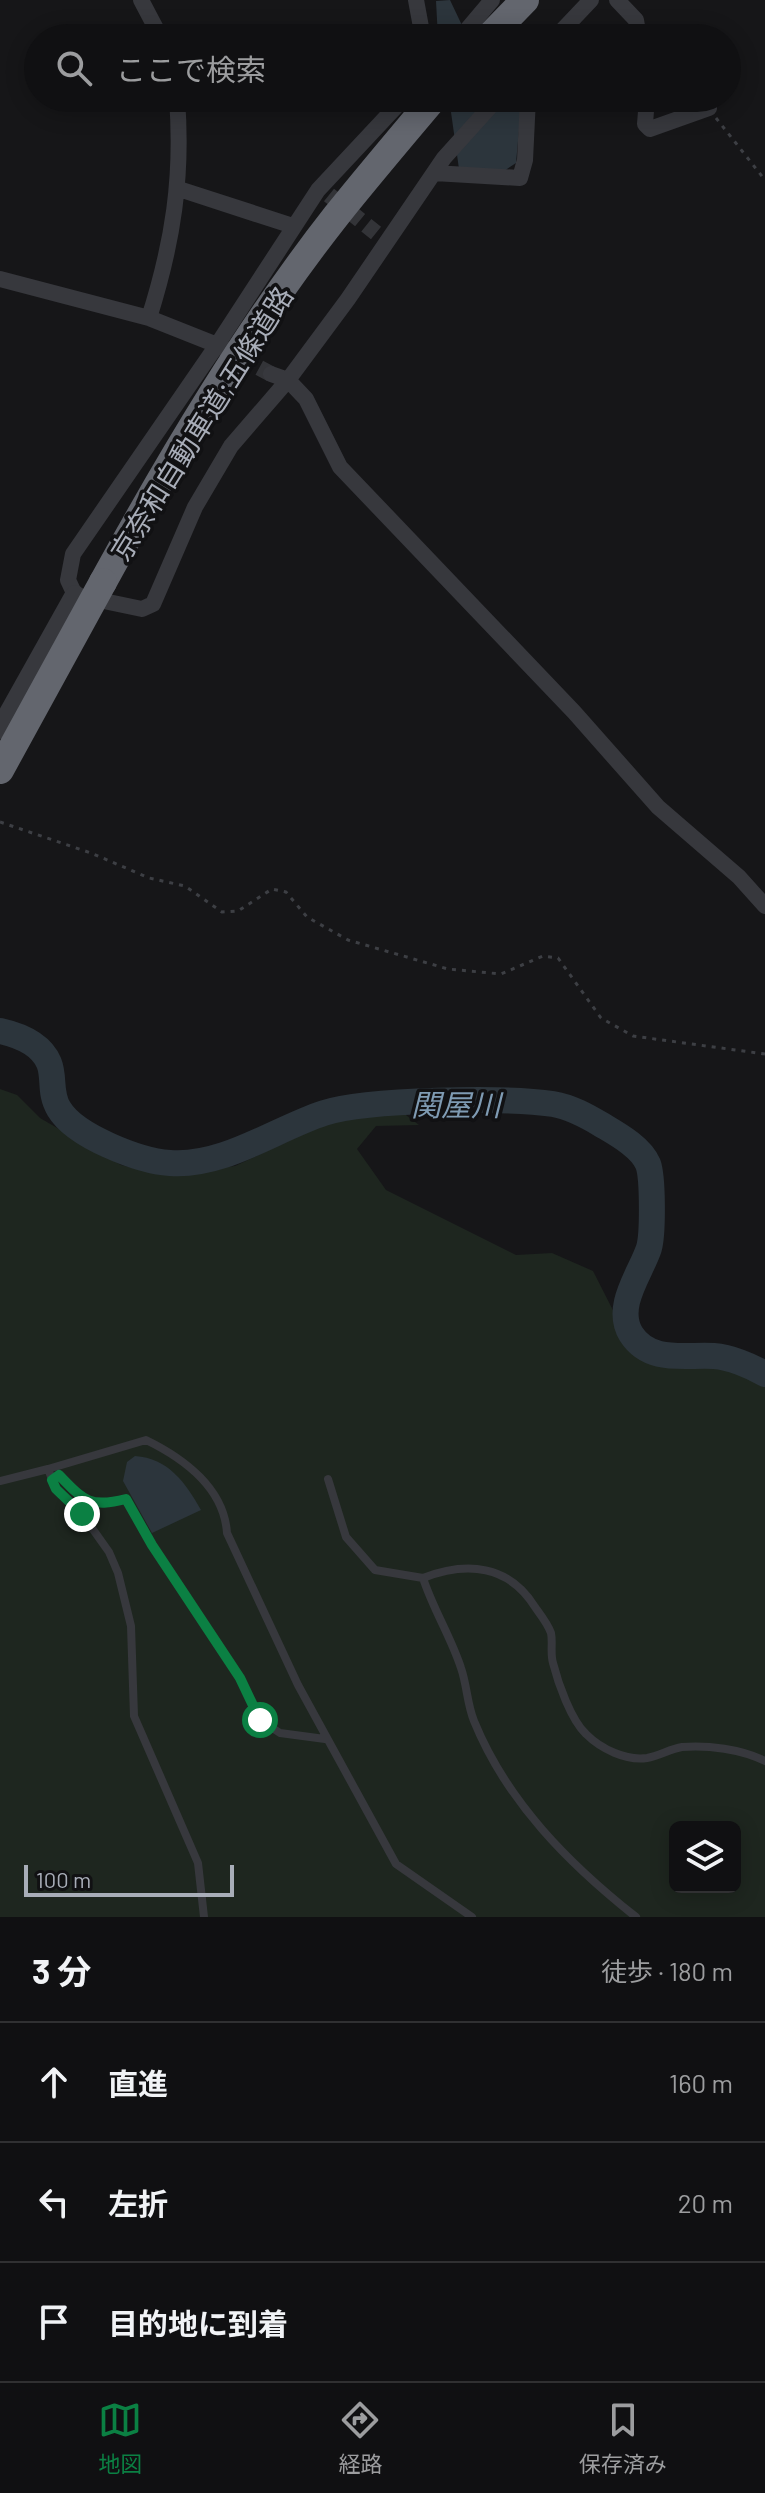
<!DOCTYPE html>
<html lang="ja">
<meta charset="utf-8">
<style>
:root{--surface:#101012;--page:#19191b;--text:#f1f3f6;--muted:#9c9d9f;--line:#303032;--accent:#0b8043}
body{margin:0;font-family:Barlow,"Noto Sans JP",sans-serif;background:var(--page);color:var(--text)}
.controls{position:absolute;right:24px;bottom:24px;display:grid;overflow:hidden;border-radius:12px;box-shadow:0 4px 20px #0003}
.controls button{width:72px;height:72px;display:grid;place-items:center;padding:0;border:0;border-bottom:2px solid var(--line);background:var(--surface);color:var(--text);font:40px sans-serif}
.scale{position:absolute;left:24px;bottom:20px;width:210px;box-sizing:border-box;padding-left:8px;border:4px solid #a8adb8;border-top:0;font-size:22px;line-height:28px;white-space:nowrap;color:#a8adb8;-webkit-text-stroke:6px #111113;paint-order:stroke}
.stop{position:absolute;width:24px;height:24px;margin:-18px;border:6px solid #0b8043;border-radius:50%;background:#fff}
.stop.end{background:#0b8043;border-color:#fff;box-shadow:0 2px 8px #0008}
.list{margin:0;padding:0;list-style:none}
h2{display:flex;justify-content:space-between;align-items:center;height:104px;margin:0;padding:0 32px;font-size:34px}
h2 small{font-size:26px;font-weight:400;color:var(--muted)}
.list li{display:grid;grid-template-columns:52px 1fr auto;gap:24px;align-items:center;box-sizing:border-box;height:120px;padding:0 32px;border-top:2px solid var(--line)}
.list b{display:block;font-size:30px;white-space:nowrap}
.list em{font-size:26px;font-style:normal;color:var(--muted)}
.icon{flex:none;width:44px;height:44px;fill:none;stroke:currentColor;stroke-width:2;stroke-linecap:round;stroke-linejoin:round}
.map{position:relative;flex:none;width:765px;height:1917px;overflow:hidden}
.search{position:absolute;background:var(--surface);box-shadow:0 4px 20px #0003;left:24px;right:24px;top:24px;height:88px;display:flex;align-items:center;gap:20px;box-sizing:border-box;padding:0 28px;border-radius:44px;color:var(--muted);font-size:30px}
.sheet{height:464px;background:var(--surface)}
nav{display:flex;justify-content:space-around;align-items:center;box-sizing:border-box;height:112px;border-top:2px solid var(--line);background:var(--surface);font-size:22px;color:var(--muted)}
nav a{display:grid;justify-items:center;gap:4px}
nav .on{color:var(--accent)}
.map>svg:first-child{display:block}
.green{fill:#1e261f;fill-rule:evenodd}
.water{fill:#2c353c}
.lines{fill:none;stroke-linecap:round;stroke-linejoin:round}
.river{stroke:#2c353c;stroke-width:26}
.minor-tunnel{stroke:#333438;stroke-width:16;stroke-dasharray:16 8;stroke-linecap:butt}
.path{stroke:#3d3f44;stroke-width:3;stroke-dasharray:4 6;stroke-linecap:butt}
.service{stroke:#37383d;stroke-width:8}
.minor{stroke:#37383d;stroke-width:16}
.tertiary{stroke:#37383d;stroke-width:20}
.motorway{stroke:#63666e;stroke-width:28}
.motorway-bridge{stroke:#63666e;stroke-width:28}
.route{stroke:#0b8043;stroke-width:10}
.labels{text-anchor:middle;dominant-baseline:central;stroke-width:7;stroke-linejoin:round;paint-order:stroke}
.street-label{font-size:28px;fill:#a8adb8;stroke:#111113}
.water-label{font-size:30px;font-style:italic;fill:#7f9bb3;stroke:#111113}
</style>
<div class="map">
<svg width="765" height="1917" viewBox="0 0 765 1917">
<rect width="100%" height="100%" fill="#161618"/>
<path class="green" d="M0,1089L17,1095L40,1118L121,1165L162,1175L235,1166L327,1123L402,1112L419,1125L376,1126L357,1149L386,1190L516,1255L552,1253L593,1271L621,1326L639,1353L665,1364L738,1370L765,1385V1917H0ZM675,1827H735V1887H675Z"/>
<path class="water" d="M450,0L468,38H438L436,1Z
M449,98H522L516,163L504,171L459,169Z
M135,1456C168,1458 186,1483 201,1510L152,1533L123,1481L127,1462Z"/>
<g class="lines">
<path class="river" d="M0,1031C18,1035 41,1044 49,1063C55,1078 49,1093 59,1109C75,1136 139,1161 170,1163C224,1167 275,1129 324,1113C367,1099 507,1097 553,1104C571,1107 587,1116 602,1125C617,1134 641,1147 648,1164C653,1177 653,1234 649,1248C641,1273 614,1306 631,1334C650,1364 686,1354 714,1356C730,1357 751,1366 765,1374"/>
<path class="minor-tunnel" d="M329,195L376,233
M217,345L271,374"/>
<path class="path" d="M716,118L765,180
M0,822L91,853L149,878L185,886L222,912L238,911L272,889L286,892L307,917L348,940L448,969L501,974L543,956L558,958L601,1018L633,1036L765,1054"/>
<path class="service" d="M48,1469L146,1440C185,1459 224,1489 227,1533L298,1685L396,1864L472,1917
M328,1479L346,1537L375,1570L423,1578
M52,1480L59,1475C84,1501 90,1508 126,1499L152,1545L240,1678L260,1720L280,1733L325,1739
M0,1481L48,1469L56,1489L82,1514L109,1552L118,1573L131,1626L134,1716L198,1863L204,1917
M636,1917C569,1864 507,1802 474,1721C467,1704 467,1685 461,1668C451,1637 433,1609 423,1578C467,1561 509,1565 535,1607C540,1614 548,1624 551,1633C553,1642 550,1653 553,1663C558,1683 571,1720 586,1734C601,1749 626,1761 647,1758C659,1756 670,1749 682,1747C708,1745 741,1749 765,1761"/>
<path class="minor" d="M141,0L161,38
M416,0L423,38
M617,0L636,20L639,38
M460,38L492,0
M555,38L591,0
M404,98L318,190L217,345L73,554L68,580L75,595L142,609L153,604L195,507L231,446L288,380L348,299L444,158L498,98
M647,98L645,124L650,129L709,108
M434,173L520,178L525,160L528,98
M179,189L293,226
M0,279L149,318L217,345
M149,318C173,242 183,178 177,98
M271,374L288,380L306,399L340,467L574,712L658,807L739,877L765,906"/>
<path class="tertiary" d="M0,729L75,595"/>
<path class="motorway" d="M488,38L525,0
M103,582C171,458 248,328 336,216C368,176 401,137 434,98"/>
<path class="motorway-bridge" d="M0,770L103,582"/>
</g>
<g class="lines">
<path class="route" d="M82,1514L56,1489L52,1480L59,1475C84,1501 90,1508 126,1499L152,1545L240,1678L260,1720"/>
</g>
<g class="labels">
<g class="street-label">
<text transform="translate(201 423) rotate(-58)">京奈和自動車道;五條道路</text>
</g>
<g class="water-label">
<text x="456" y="1104">関屋川</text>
</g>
</g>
</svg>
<div class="controls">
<button><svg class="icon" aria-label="layers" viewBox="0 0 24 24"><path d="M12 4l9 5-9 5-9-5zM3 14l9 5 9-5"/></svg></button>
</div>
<div class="scale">100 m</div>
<div class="stop" style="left:260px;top:1720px"></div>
<div class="stop end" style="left:82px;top:1514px"></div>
<div class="search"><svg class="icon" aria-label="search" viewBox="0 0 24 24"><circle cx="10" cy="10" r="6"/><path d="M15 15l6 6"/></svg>ここで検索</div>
</div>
<section class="sheet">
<h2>3 分<small>徒歩 · 180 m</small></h2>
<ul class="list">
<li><svg class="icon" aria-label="ahead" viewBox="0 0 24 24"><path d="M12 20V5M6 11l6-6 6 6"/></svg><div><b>直進</b></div><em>160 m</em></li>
<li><svg class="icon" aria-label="left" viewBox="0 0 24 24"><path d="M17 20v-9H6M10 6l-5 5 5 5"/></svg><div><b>左折</b></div><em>20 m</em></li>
<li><svg class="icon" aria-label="arrive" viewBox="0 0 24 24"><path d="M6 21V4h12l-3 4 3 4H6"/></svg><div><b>目的地に到着</b></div></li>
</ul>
</section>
<nav>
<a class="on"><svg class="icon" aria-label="map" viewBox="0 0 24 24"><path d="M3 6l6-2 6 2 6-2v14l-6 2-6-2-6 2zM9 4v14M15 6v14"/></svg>地図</a>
<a><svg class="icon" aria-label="directions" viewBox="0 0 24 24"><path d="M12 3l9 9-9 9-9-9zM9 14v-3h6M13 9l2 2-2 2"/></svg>経路</a>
<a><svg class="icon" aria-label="saved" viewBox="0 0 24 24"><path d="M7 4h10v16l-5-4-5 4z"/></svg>保存済み</a>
</nav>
